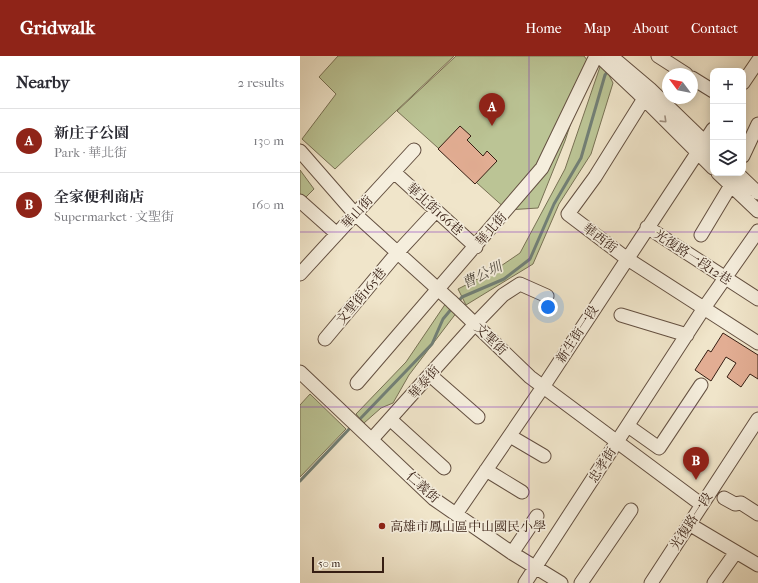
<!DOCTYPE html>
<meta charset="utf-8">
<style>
:root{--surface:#fff;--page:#f7f7f7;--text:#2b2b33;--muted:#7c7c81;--line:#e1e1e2;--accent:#8f2418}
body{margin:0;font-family:"IM FELL French Canon","Noto Serif TC",serif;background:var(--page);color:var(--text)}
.controls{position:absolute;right:12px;top:12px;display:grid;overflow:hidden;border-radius:8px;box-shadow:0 2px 10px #0003}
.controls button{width:36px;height:36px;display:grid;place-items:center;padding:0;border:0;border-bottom:1px solid var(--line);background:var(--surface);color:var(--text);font:20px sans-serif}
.compass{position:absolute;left:362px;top:12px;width:36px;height:36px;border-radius:50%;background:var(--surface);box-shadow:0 2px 10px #0003;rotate:302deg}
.scale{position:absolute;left:12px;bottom:10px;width:72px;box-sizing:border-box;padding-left:4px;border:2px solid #361e13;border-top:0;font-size:11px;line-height:14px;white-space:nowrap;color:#361e13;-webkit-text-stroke:3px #f5eedd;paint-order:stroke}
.you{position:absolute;left:248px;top:251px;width:14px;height:14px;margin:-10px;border:3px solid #fff;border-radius:50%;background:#1a73e8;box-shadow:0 0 0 6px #1a73e833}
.badge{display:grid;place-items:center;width:26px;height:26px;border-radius:50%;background:var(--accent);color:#fff;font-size:13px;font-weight:700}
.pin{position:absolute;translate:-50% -33px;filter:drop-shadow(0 1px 2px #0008)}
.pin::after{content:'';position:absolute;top:21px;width:14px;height:12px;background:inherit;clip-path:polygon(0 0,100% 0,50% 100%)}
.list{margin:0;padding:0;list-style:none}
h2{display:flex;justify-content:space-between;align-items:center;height:52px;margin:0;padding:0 16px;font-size:17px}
h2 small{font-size:13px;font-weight:400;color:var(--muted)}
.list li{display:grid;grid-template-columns:26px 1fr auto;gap:12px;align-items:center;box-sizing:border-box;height:64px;padding:0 16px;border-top:1px solid var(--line)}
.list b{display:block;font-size:15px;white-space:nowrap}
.list p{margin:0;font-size:13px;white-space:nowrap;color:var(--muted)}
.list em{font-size:13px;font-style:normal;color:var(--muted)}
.icon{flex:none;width:22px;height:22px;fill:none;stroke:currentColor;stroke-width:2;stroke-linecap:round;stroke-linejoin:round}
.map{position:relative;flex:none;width:458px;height:527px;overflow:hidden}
header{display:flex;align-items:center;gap:24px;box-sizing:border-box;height:56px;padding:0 20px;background:var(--accent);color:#fff}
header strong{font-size:19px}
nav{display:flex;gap:22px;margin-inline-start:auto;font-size:14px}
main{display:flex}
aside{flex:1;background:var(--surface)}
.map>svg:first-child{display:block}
.green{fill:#bbc495;stroke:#787154}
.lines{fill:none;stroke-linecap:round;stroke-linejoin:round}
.stream{stroke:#727f75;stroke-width:3}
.building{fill:#e2ad93;stroke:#361e13}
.minor-casing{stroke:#645041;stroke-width:15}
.minor{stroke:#f5eedd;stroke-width:13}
.oneway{stroke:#9f9082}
.grid{fill:none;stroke:#7b2cbf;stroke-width:1;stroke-opacity:0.55}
.poi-dot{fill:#8f2418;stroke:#f5eedd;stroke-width:1.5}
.labels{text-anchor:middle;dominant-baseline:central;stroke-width:3.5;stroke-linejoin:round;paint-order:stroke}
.street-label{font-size:13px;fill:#361e13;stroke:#f5eedd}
.poi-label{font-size:13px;fill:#361e13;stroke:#f5eedd;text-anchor:start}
.water-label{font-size:14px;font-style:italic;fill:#544e44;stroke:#f5eedd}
</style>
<header>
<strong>Gridwalk</strong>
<nav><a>Home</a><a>Map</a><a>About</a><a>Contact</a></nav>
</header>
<main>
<aside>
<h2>Nearby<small>2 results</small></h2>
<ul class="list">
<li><span class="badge">A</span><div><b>新庄子公園</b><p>Park · 華北街</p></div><em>130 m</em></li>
<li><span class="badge">B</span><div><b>全家便利商店</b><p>Supermarket · 文聖街</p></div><em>160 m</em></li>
</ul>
</aside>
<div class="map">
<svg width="458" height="527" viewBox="0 0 458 527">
<rect width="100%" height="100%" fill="#f0e5ca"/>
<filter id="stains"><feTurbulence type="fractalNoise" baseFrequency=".005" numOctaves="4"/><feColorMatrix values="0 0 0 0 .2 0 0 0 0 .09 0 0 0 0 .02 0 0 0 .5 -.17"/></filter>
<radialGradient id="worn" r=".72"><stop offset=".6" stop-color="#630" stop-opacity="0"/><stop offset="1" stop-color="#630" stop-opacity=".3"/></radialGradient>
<path class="green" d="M38,0H154L35,113L2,83L36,38L19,21Z
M156,0H284L290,8L265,85L238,152L207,154L97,55Z
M302,5L313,27L291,98L259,148L233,208L166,249L158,233L195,214L220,197L265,113Z
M0,114L14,133L0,147Z
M146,247L157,256L109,319L93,347L81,352L64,367L56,358L106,306Z
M10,338L46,373L0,421V349Z"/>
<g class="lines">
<path class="stream" d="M157,247L162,241L204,223L230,203L254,148L281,102L305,19L309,14
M58,365L132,288L143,263L153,251
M0,425L52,370"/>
</g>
<path class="building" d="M160,70L171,80L167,84L183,100L187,95L197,105L175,128L138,93Z
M423,277L458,299V323L450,318L441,331L427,321L436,307L426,301L411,325L395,314L408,294L411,296Z"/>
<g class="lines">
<g class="minor-casing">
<path id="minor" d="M299,0L336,35L413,112
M311,0L350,33L413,94
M358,0L386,18
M392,22L413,35
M443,27L458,5
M350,33L295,121L268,158L326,202L458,287
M0,95L55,158L151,245L230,321L402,449
M443,100L458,68
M94,116L176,191
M418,117L458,155
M437,117L458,137
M0,145L37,178
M347,171L458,243
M401,179L431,129L435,117
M0,218L114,94
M321,259L387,279
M25,283L97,197L136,155
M0,316L134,443L212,497L261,527
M130,319L178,361
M57,327L242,112L296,0
M91,364L144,412
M328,370L359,392L401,329
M210,380L244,400
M72,383L175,268L203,239L220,228L247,240
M186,414L222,436
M424,442L435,448L441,447L458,458
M156,458L243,331L413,73
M389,468L458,509
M212,497L237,460
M225,527L404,252L458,175
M281,527L331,454
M351,527L458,363
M414,527L436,496"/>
</g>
<use href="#minor" class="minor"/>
</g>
<defs><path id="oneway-chevron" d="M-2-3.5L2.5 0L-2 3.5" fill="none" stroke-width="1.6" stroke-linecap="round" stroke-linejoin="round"/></defs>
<use class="oneway" href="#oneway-chevron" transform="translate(364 64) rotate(44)"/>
<path class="grid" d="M229,0V527M0,176H458M0,351H458"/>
<circle class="poi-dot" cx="82" cy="470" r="4"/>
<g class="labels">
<g class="street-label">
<text transform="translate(135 153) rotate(42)">華北街166巷</text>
<text transform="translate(57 156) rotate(-48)">華山街</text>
<text transform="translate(191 173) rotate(-49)">華北街</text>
<text transform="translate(300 182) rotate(37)">華西街</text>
<text transform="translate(393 201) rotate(33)">光復路一段12巷</text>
<text transform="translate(61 240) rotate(-50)">文聖街165巷</text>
<text transform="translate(277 278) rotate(-57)">新生街一段</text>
<text transform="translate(191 283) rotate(44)">文聖街</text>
<text transform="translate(124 326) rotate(-49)">華泰街</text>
<text transform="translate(302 409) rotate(-57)">忠孝街</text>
<text transform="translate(123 431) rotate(42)">仁義街</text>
<text transform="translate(391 465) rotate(-57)">光復路一段</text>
</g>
<g class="poi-label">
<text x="90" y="470">高雄市鳳山區中山國民小學</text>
</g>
<g class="water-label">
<text transform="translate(182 219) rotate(-26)">曹公圳</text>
</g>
</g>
<rect width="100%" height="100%" filter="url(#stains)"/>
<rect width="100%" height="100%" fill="url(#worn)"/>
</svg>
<div class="controls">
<button>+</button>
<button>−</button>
<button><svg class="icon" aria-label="layers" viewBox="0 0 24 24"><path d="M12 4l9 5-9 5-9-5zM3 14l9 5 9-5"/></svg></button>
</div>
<svg class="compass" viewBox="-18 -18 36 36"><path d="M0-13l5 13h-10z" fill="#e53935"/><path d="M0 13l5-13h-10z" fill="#7c7c81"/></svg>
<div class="scale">50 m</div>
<div class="you"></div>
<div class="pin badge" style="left:192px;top:70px">A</div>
<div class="pin badge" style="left:396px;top:424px">B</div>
</div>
</main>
